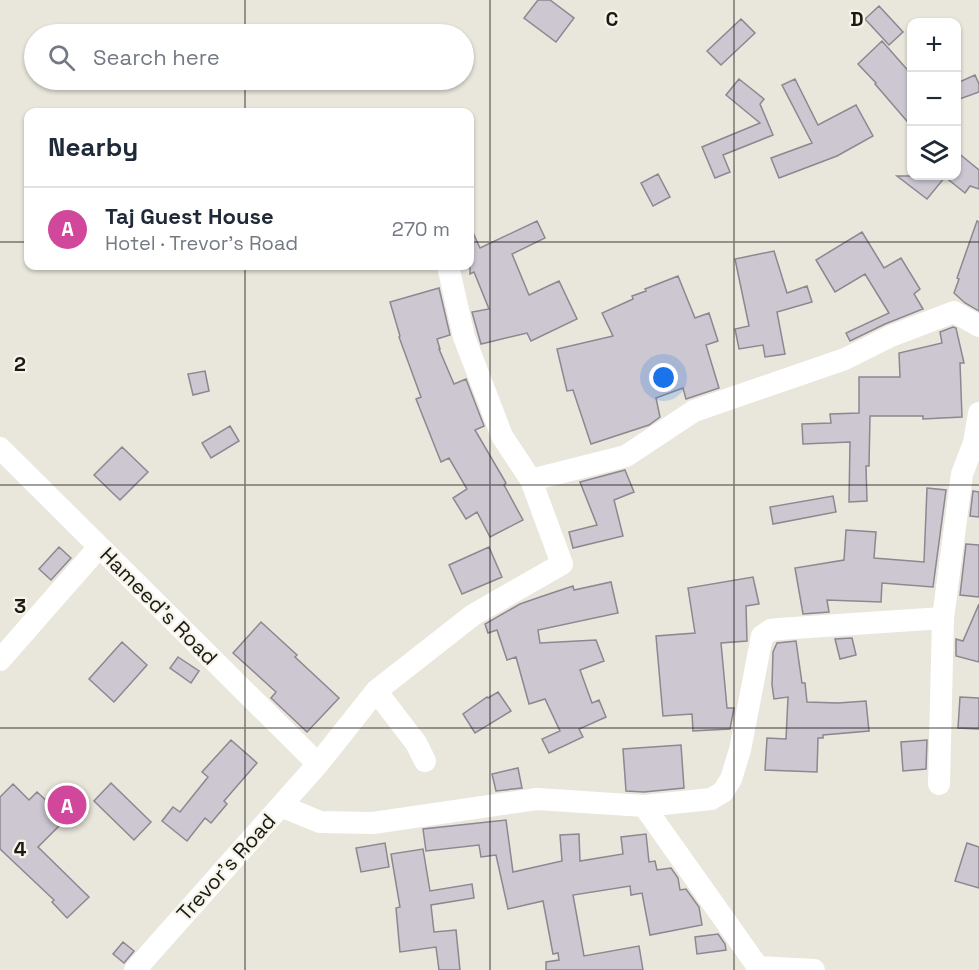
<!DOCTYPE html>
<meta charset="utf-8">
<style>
:root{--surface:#fff;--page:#f2f2f3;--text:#1f2937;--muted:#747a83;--line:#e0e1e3;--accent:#d93025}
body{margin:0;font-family:"Space Grotesk",sans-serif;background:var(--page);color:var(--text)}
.controls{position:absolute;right:18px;top:18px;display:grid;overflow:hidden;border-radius:12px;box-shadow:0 2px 4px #0004}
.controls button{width:54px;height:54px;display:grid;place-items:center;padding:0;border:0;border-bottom:2px solid var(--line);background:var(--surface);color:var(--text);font:30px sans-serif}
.you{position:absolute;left:664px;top:378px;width:21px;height:21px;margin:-15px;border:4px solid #fff;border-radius:50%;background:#1a73e8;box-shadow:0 0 0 9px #1a73e833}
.badge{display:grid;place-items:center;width:39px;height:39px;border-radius:50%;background:var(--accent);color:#fff;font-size:20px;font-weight:700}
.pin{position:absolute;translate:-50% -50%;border:3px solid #fff;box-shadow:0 2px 6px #0006}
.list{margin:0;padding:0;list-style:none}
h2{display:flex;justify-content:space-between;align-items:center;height:78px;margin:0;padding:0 24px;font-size:26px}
h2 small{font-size:20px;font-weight:400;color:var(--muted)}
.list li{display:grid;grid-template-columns:39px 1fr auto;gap:18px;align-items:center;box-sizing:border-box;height:84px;padding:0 24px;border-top:2px solid var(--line)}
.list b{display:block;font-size:22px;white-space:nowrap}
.list p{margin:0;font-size:20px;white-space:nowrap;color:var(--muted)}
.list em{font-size:20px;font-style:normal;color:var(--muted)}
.icon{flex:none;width:33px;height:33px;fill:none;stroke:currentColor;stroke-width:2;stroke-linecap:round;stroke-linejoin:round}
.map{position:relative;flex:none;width:979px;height:970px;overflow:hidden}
.search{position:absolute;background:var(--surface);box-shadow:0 2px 4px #0004;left:24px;top:24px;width:450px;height:66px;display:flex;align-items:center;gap:15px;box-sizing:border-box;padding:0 21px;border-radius:33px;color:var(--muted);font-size:22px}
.panel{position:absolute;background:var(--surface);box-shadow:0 2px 4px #0004;left:24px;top:108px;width:450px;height:162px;border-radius:12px}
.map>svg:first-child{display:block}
.building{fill:#ccc7d1;stroke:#8c8790;stroke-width:1.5}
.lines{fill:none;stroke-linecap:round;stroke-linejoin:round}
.minor{stroke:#fff;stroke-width:22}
.grid{fill:none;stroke:#1b1a16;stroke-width:1.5;stroke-opacity:0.55}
.labels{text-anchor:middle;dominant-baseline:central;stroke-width:4.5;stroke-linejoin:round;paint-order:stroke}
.street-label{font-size:21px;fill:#1b1a16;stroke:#f6f3e8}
.grid-label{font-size:20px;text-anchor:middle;font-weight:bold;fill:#1b1a16;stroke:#f6f3e8;stroke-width:4.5;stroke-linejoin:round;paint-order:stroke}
</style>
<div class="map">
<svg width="979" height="970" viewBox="0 0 979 970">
<rect width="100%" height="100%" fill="#e9e6db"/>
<path class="building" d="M538,0H550L574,18L556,42L524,18Z
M879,6L903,32L889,45L865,19Z
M741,19L755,33L721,65L707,51Z
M882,41L912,75V127L875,84L876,83L858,64Z
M975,75L979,84V92L957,100V83Z
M739,79L764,99L760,104L773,135L723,155L730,172L715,178L702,147L760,123L726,95Z
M795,79L818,125L856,105L873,136L837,156L779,178L771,158L812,143L782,85Z
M957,152L979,170V189L970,186L965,193L945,177L927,199L897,176H957Z
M658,174L670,197L653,206L641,183Z
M537,221L545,238L512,254L529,295L559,281L577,319L531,341L527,333L481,344L472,312L489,309L474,272L470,274V226L480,248Z
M977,221L979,222V311L965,303L954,293L959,279L957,278Z
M862,232L884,268L901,258L920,289L914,294L923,309L885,324L850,341L846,333L889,313L865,274L835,292L816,260Z
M774,251L787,293L807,286L812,302L777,312L785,354L765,357L763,345L739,349L735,329L749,326L735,259Z
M678,276L695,318L709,313L718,341L706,345L719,388L686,399L683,388L656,398L660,417L649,425L591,444L573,390L567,391L557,349L613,336L602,313L633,299L632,296L646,291L645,289Z
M439,288L450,335L437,339L440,349H439L454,384L466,379L484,426L475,430L506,483L504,485L523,520L490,537L477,512L466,519L453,498L467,489L449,458L441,462L416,399L421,397L399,337L400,336L390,302Z
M953,327L956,328L964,363H960L962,417L923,419V416H870L869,466H866L867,501L849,502L850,442L803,444L802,424L831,423L830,414L859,413V377H900L899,353L942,343L940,332Z
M205,371L209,391L193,395L188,374Z
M230,426L239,441L211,458L202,443Z
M122,447L148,472L120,500L94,475Z
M625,470L634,492L614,500L623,536L573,548L569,532L597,525L580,482Z
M927,488L946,490L933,587L882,583L881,602L827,600L829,612L803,614L795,568L844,560L846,530L876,532L874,558L924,562Z
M973,491L979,492V517L970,516Z
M833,496L836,512L773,524L770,507Z
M966,544L979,545V597L960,595Z
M59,547L71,558L51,580L39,569Z
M489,547L502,577L462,594L449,565Z
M753,577L759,604L746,606L747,641L721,643L727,708H734L730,729L693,731L692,714L663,716L656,636L695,633L688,588Z
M611,582L618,613L538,630L540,643L596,640L604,661L580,670L592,703L599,700L606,717L579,729L583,737L549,753L542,739L560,731L545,699L529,704L516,657L507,660L497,630L488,633L485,624L520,604L540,597L573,586L574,590Z
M979,604V662L956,656V639L963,641Z
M261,622L297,655L295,657L339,698L307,732L271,698L276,692L233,653Z
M852,638L856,655L840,659L835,639Z
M796,641L802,683H805L807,702L838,703L866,701L869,731L823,735V738H818L817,772L765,770L767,738L786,739L788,697L774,699L772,685L773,652L777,643Z
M122,642L147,665L114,702L89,679Z
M178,657L199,671L191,683L170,668Z
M498,692L511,711L475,733L463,714L487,697L488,698Z
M960,697L979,698V729L958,728Z
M231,740L257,763L224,801L227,804L211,823L205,818L187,841L162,821L173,807L180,812L208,777L202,772Z
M927,740L926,769L903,771L901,742Z
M681,745L684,788L644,792L626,791L623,749Z
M518,768L522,788L496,791L492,774Z
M111,783L151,822L134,840L94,801Z
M13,784L29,800L37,792L66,819L38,847L89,897L67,918L52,902L54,900L0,849V797Z
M506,820L513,872L562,861L560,835L579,834L580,861L623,854L621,837L646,834L649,862L655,861L657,870L671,868L678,878L680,890L686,889L699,907L702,925L650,935L642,893L631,895L630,886L573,895L584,956L639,946L643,970H546V962L559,960L558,953L553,954L543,901L508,909L496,855L481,857L479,845L426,851L423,829Z
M385,843L389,867L361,872L356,848Z
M967,843L979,847V888L955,881Z
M423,849L430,891L472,884L474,898L431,905L434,932L456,930L460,970H439L436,947L400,952L396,908L400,907L391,854Z
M718,934L725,944L726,950L697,954L695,937Z
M123,942L134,951L124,963L113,954Z"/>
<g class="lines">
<path class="minor" d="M448,266L464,337L502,436L531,480
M0,448L318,764
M0,660L99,547
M376,691L416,743L425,761
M939,784L943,618L962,474L974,443L979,413
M281,806L320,822L373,823L537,799L644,806L711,799L723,792L731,779L740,750L762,636L771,630L779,629L943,618
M644,806L758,967V970
M758,967L814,970
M135,970L318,764L376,691L473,615L562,564L531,480L626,456L694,411L845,359L891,336L954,312L979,326"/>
</g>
<path class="grid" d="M245,0V34M490,0V970M734,0V970M245,80V112M0,242H28M470,242H979M245,266V970M0,485H979M0,728H979"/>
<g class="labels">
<g class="street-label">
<text transform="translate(159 606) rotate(45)">Hameed's Road</text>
<text transform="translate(226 867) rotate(-48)">Trevor's Road</text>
</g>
</g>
<g class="grid-label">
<text x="612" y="26">C</text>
<text x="857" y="26">D</text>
<text x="20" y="371">2</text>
<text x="20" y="613">3</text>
<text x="20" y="856">4</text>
</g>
</svg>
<div class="controls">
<button>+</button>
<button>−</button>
<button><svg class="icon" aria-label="layers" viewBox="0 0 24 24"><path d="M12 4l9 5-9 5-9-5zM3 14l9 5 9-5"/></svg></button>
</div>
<div class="you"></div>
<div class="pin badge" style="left:67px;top:805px;background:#d1479c">A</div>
<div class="search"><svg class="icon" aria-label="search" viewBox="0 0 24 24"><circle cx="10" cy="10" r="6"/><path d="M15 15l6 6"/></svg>Search here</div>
<section class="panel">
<h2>Nearby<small></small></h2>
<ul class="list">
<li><span class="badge" style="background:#d1479c">A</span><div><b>Taj Guest House</b><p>Hotel · Trevor's Road</p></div><em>270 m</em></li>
</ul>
</section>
</div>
